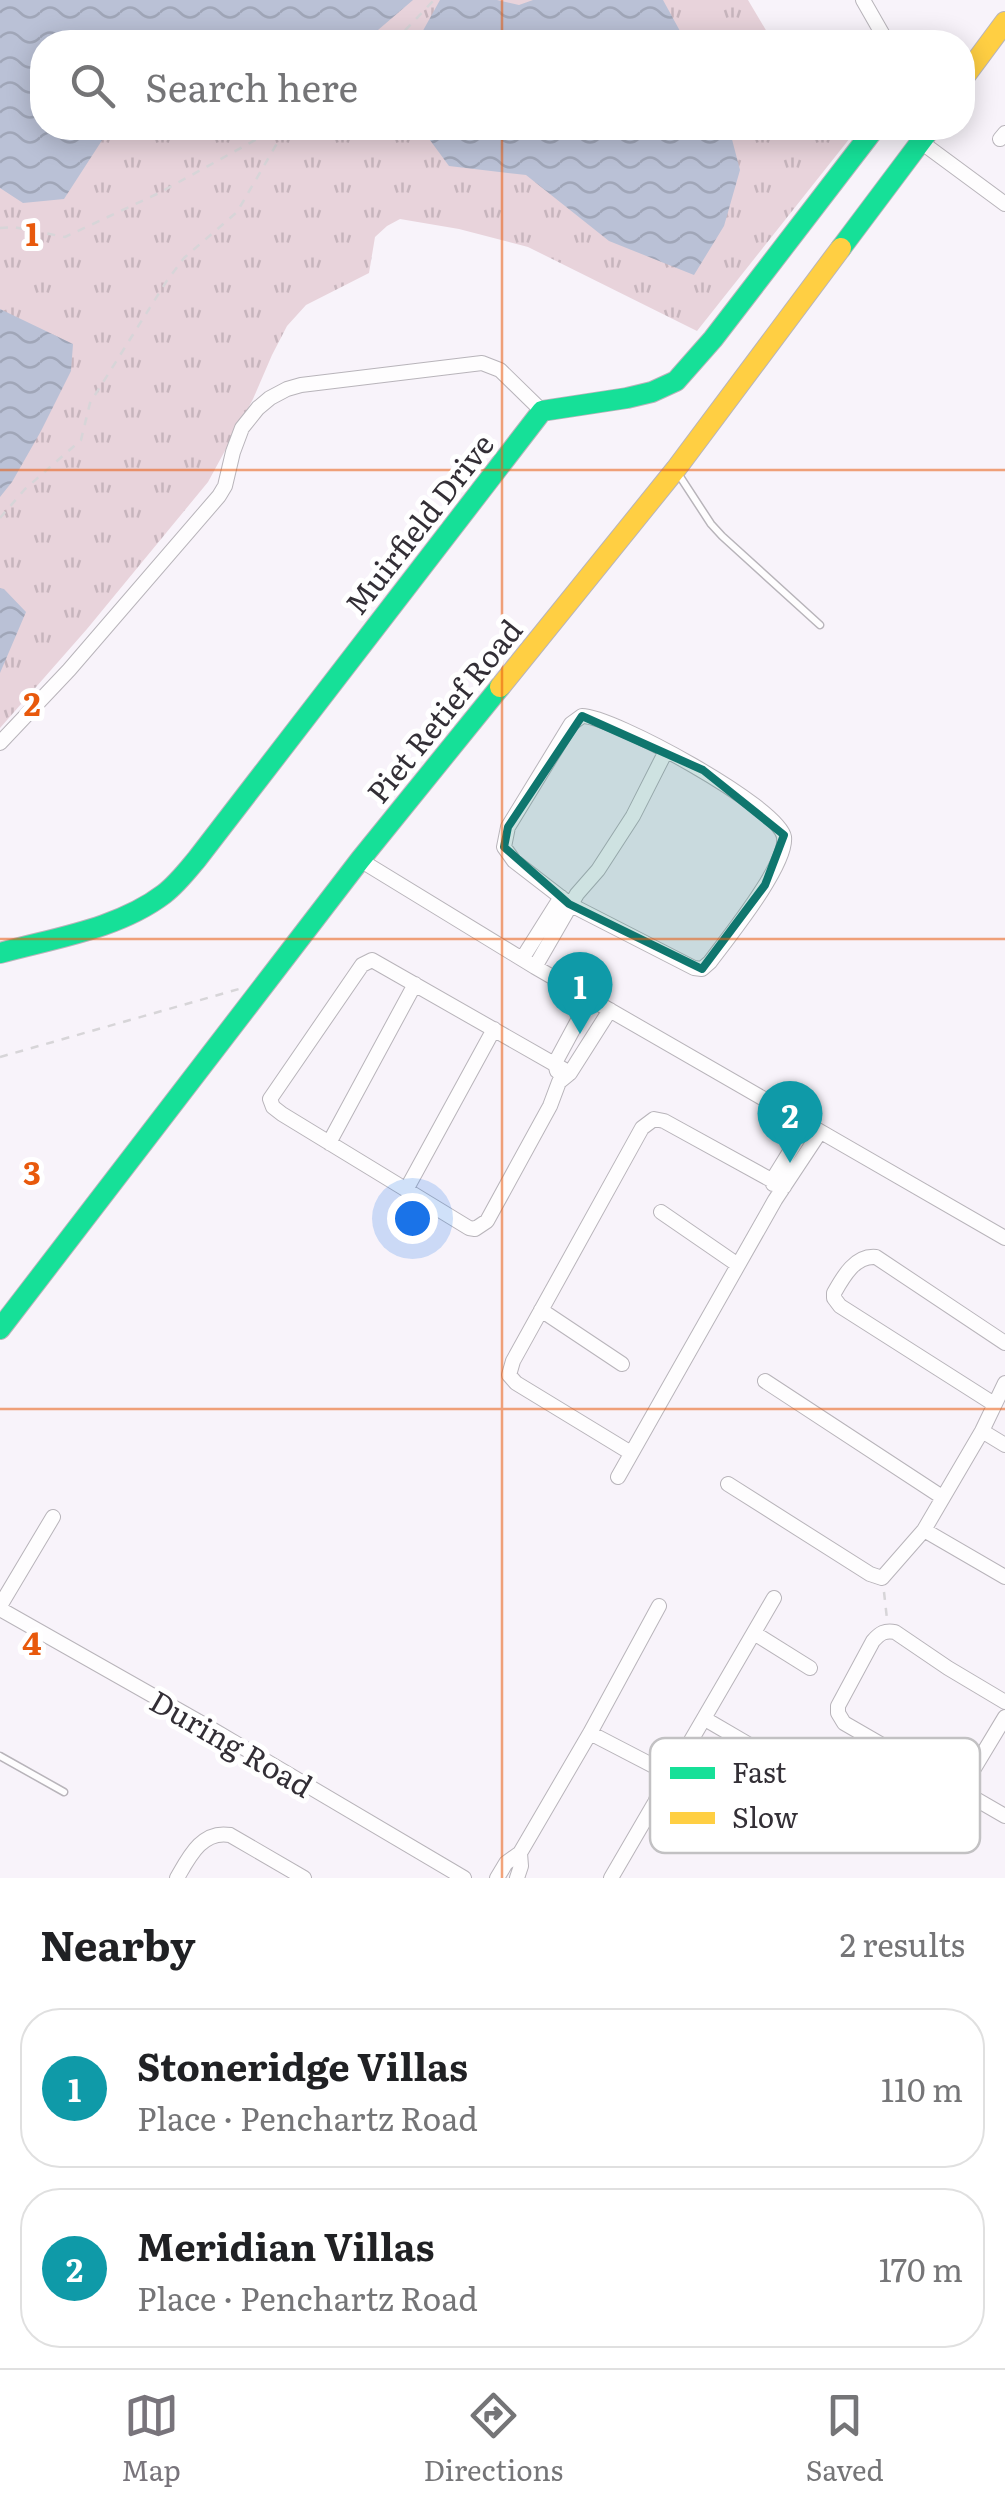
<!DOCTYPE html>
<meta charset="utf-8">
<style>
:root{--surface:#fff;--page:#f2f2f2;--text:#202124;--muted:#757577;--line:#e0e0e0;--accent:#78747b}
body{margin:0;font-family:Literata,serif;background:var(--page);color:var(--text)}
.you{position:absolute;left:412px;top:1218px;width:35px;height:35px;margin:-25px;border:8px solid #fff;border-radius:50%;background:#1a73e8;box-shadow:0 0 0 15px #1a73e833}
.badge{display:grid;place-items:center;width:65px;height:65px;border-radius:50%;background:var(--accent);color:#fff;font-size:32px;font-weight:700}
.pin{position:absolute;translate:-50% -82px;filter:drop-shadow(0 2px 5px #0008)}
.pin::after{content:'';position:absolute;top:52px;width:35px;height:30px;background:inherit;clip-path:polygon(0 0,100% 0,50% 100%)}
.list{margin:0;padding:0;list-style:none}
h2{display:flex;justify-content:space-between;align-items:center;height:130px;margin:0;padding:0 40px;font-size:42px}
h2 small{font-size:32px;font-weight:400;color:var(--muted)}
.list li{display:grid;grid-template-columns:65px 1fr auto;gap:30px;align-items:center;box-sizing:border-box;height:160px;margin:0 20px 20px;padding:0 20px;border:2px solid var(--line);border-radius:40px}
.list b{display:block;font-size:38px;white-space:nowrap}
.list p{margin:0;font-size:32px;white-space:nowrap;color:var(--muted)}
.list em{font-size:32px;font-style:normal;color:var(--muted)}
.icon{flex:none;width:55px;height:55px;fill:none;stroke:currentColor;stroke-width:2;stroke-linecap:round;stroke-linejoin:round}
.map{position:relative;flex:none;width:1005px;height:1878px;overflow:hidden}
.search{position:absolute;background:var(--surface);box-shadow:0 5px 25px #0003;left:30px;right:30px;top:30px;height:110px;display:flex;align-items:center;gap:25px;box-sizing:border-box;padding:0 35px;border-radius:40px;color:var(--muted);font-size:38px}
.sheet{height:490px;background:var(--surface)}
nav{display:flex;justify-content:space-around;align-items:center;box-sizing:border-box;height:140px;border-top:2px solid var(--line);background:var(--surface);font-size:28px;color:var(--muted)}
nav a{display:grid;justify-items:center;gap:5px}
nav .on{color:var(--accent)}
.map>svg:first-child{display:block}
.grass{fill:url(#grass-tufts)}
.water{fill:url(#water-waves)}
.lines{fill:none;stroke-linecap:round;stroke-linejoin:round}
.lane-casing{stroke:#b8b4ba;stroke-width:9}
.street-casing{stroke:#b8b4ba;stroke-width:16}
.fast-casing{stroke:#b8b4ba;stroke-width:22}
.slow-casing{stroke:#b8b4ba;stroke-width:22}
.path{stroke:#d7d5d8;stroke-width:2.5;stroke-dasharray:8 8;stroke-linecap:butt}
.lane{stroke:#fefdfe;stroke-width:6}
.street{stroke:#fefdfe;stroke-width:14}
.fast{stroke:#16e098;stroke-width:20}
.slow{stroke:#ffcf43;stroke-width:20}
.marked{fill:#0f766e;fill-opacity:0.2;stroke:#0f766e;stroke-width:8;stroke-linejoin:round}
.grid{fill:none;stroke:#e8590c;stroke-width:2.5;stroke-opacity:0.55}
.labels{text-anchor:middle;dominant-baseline:central;stroke-width:10;stroke-linejoin:round;paint-order:stroke}
.street-label{font-size:30px;fill:#332f36;stroke:#fff}
.key{fill:#fff;stroke:#c2c1c3;stroke-width:2.5}
.key-label{font-size:28px;fill:#332f36}
.grid-label{font-size:32px;text-anchor:middle;font-weight:bold;fill:#e8590c;stroke:#fff;stroke-width:10;stroke-linejoin:round;paint-order:stroke}
</style>
<div class="map">
<svg width="1005" height="1878" viewBox="0 0 1005 1878">
<defs>
<pattern id="grass-tufts" width="24" height="20" patternUnits="userSpaceOnUse" patternTransform="scale(2.5)"><rect width="24" height="20" fill="#e8d3db"/><path d="M3 7l-1-3M5 7V3M7 7l1-3M15 17l-1-3M17 17v-4M19 17l1-3" fill="none" stroke="#c7b5bd"/></pattern>
<pattern id="water-waves" width="16" height="10" patternUnits="userSpaceOnUse" patternTransform="scale(2.5)"><rect width="16" height="10" fill="#bac1d6"/><path d="M0 5q4-4 8 0t8 0" fill="none" stroke="#a0a6b8"/></pattern>
</defs>
<rect width="100%" height="100%" fill="#f8f3fa"/>
<path class="grass" d="M0,0H748L773,42H42V128H844L850,138L697,331L528,247L459,229L400,219L387,226L375,237L369,273L306,305L287,326L272,355L253,399L208,482L87,629L0,728Z"/>
<path class="water" d="M0,0H413L364,42H42V128H110L64,199L23,203L0,188Z
M440,0H497L519,5L533,0H663L686,42H420V36Z
M423,128H729L740,170L724,226L694,275L609,241L526,175L449,166L424,132Z
M0,309L73,344L71,371L41,431L12,482L0,497Z
M0,588L4,589L26,612L0,673Z"/>
<g class="lines">
<g class="lane-casing">
<path id="lane" d="M679,475L711,524L722,536L820,625
M0,1756L64,1792"/>
</g>
<g class="street-casing">
<path id="street" d="M863,0L887,42
M1000,139L1005,133
M921,142L1005,204
M582,716C613,716 779,807 784,837C788,864 727,939 710,962L702,969L694,968L571,905L514,861L504,847L508,827L571,724Z
M0,743L69,670L219,496L225,486L233,452L242,428L258,408L270,398L287,389L301,385L482,363L500,370L542,411
M360,860L535,967L1005,1238
M522,959L561,897
M535,967L577,894L598,870L633,816L666,751
M557,1071L555,1063L590,998
M570,1073L372,960L362,965L270,1099L273,1107L282,1114L469,1228L475,1229L487,1221L550,1106L559,1082L570,1073L610,1010
M329,1143L415,984
M773,1184V1179L807,1124
M406,1190L494,1029
M661,1212L738,1265
M541,1310L622,1364
M765,1381L942,1497
M994,1404L840,1306L834,1298V1293C843,1277 855,1255 876,1257L1005,1343
M982,1431L1005,1445
M631,1453L516,1383L509,1375L513,1361L642,1128L654,1119L664,1121L784,1187
M618,1477L775,1200L820,1132
M728,1484L870,1574L882,1578L924,1530L982,1431L1005,1383
M924,1530L1005,1577
M0,1606L53,1517
M0,1609L210,1728L464,1878
M754,1633L810,1668
M1005,1702L948,1668L895,1632C885,1630 880,1633 873,1641L838,1706V1713L844,1723L1005,1816
M705,1719L765,1754
M590,1733L671,1775
M961,1790L1005,1717
M656,1800L715,1834
M177,1878C189,1857 202,1830 230,1835L304,1878
M497,1878L506,1863L520,1853L590,1733L659,1606
M517,1878L521,1866L520,1853
M611,1878L774,1598"/>
</g>
<g class="fast-casing">
<path id="fast" d="M841,248L931,128
M0,953C54,938 118,929 164,894C177,884 187,871 197,859L542,411L627,398L652,392L676,381L713,339L875,128
M0,1329L360,860L500,687"/>
</g>
<g class="slow-casing">
<path id="slow" d="M962,80L1005,22
M500,687L676,469L841,248"/>
</g>
<path class="path" d="M394,42L434,0
M0,228L13,227L65,237L159,193L277,128
M0,518L25,489L81,440L90,403L166,282L184,258L237,212L286,128
M0,1057L239,989
M884,1592L887,1619"/>
<use href="#lane" class="lane"/>
<use href="#street" class="street"/>
<use href="#fast" class="fast"/>
<use href="#slow" class="slow"/>
</g>
<path class="marked" d="M582,716L703,770L784,835L765,885L702,969L569,904L504,847L508,827Z"/>
<path class="grid" d="M502,0V42M502,128V1878M0,470H1005M0,939H1005M0,1409H1005"/>
<g class="labels">
<g class="street-label">
<text transform="translate(418 523) rotate(-52)">Muirfield Drive</text>
<text transform="translate(443 710) rotate(-51)">Piet Retief Road</text>
<text transform="translate(232 1742) rotate(30)">During Road</text>
</g>
</g>
<rect x="650" y="1738" width="330" height="115" rx="15" class="key"/>
<rect x="670" y="1767" width="45" height="12" fill="#16e098"/>
<rect x="670" y="1812" width="45" height="12" fill="#ffcf43"/>
<g class="key-label">
<text x="732" y="1783">Fast</text>
<text x="732" y="1828">Slow</text>
</g>
<g class="grid-label">
<text x="32" y="246">1</text>
<text x="32" y="716">2</text>
<text x="32" y="1185">3</text>
<text x="32" y="1655">4</text>
</g>
</svg>
<div class="you"></div>
<div class="pin badge" style="left:580px;top:1034px;background:#0f9aa8">1</div>
<div class="pin badge" style="left:790px;top:1163px;background:#0f9aa8">2</div>
<div class="search"><svg class="icon" aria-label="search" viewBox="0 0 24 24"><circle cx="10" cy="10" r="6"/><path d="M15 15l6 6"/></svg>Search here</div>
</div>
<section class="sheet">
<h2>Nearby<small>2 results</small></h2>
<ul class="list">
<li><span class="badge" style="background:#0f9aa8">1</span><div><b>Stoneridge Villas</b><p>Place · Penchartz Road</p></div><em>110 m</em></li>
<li><span class="badge" style="background:#0f9aa8">2</span><div><b>Meridian Villas</b><p>Place · Penchartz Road</p></div><em>170 m</em></li>
</ul>
</section>
<nav>
<a class="on"><svg class="icon" aria-label="map" viewBox="0 0 24 24"><path d="M3 6l6-2 6 2 6-2v14l-6 2-6-2-6 2zM9 4v14M15 6v14"/></svg>Map</a>
<a><svg class="icon" aria-label="directions" viewBox="0 0 24 24"><path d="M12 3l9 9-9 9-9-9zM9 14v-3h6M13 9l2 2-2 2"/></svg>Directions</a>
<a><svg class="icon" aria-label="saved" viewBox="0 0 24 24"><path d="M7 4h10v16l-5-4-5 4z"/></svg>Saved</a>
</nav>
